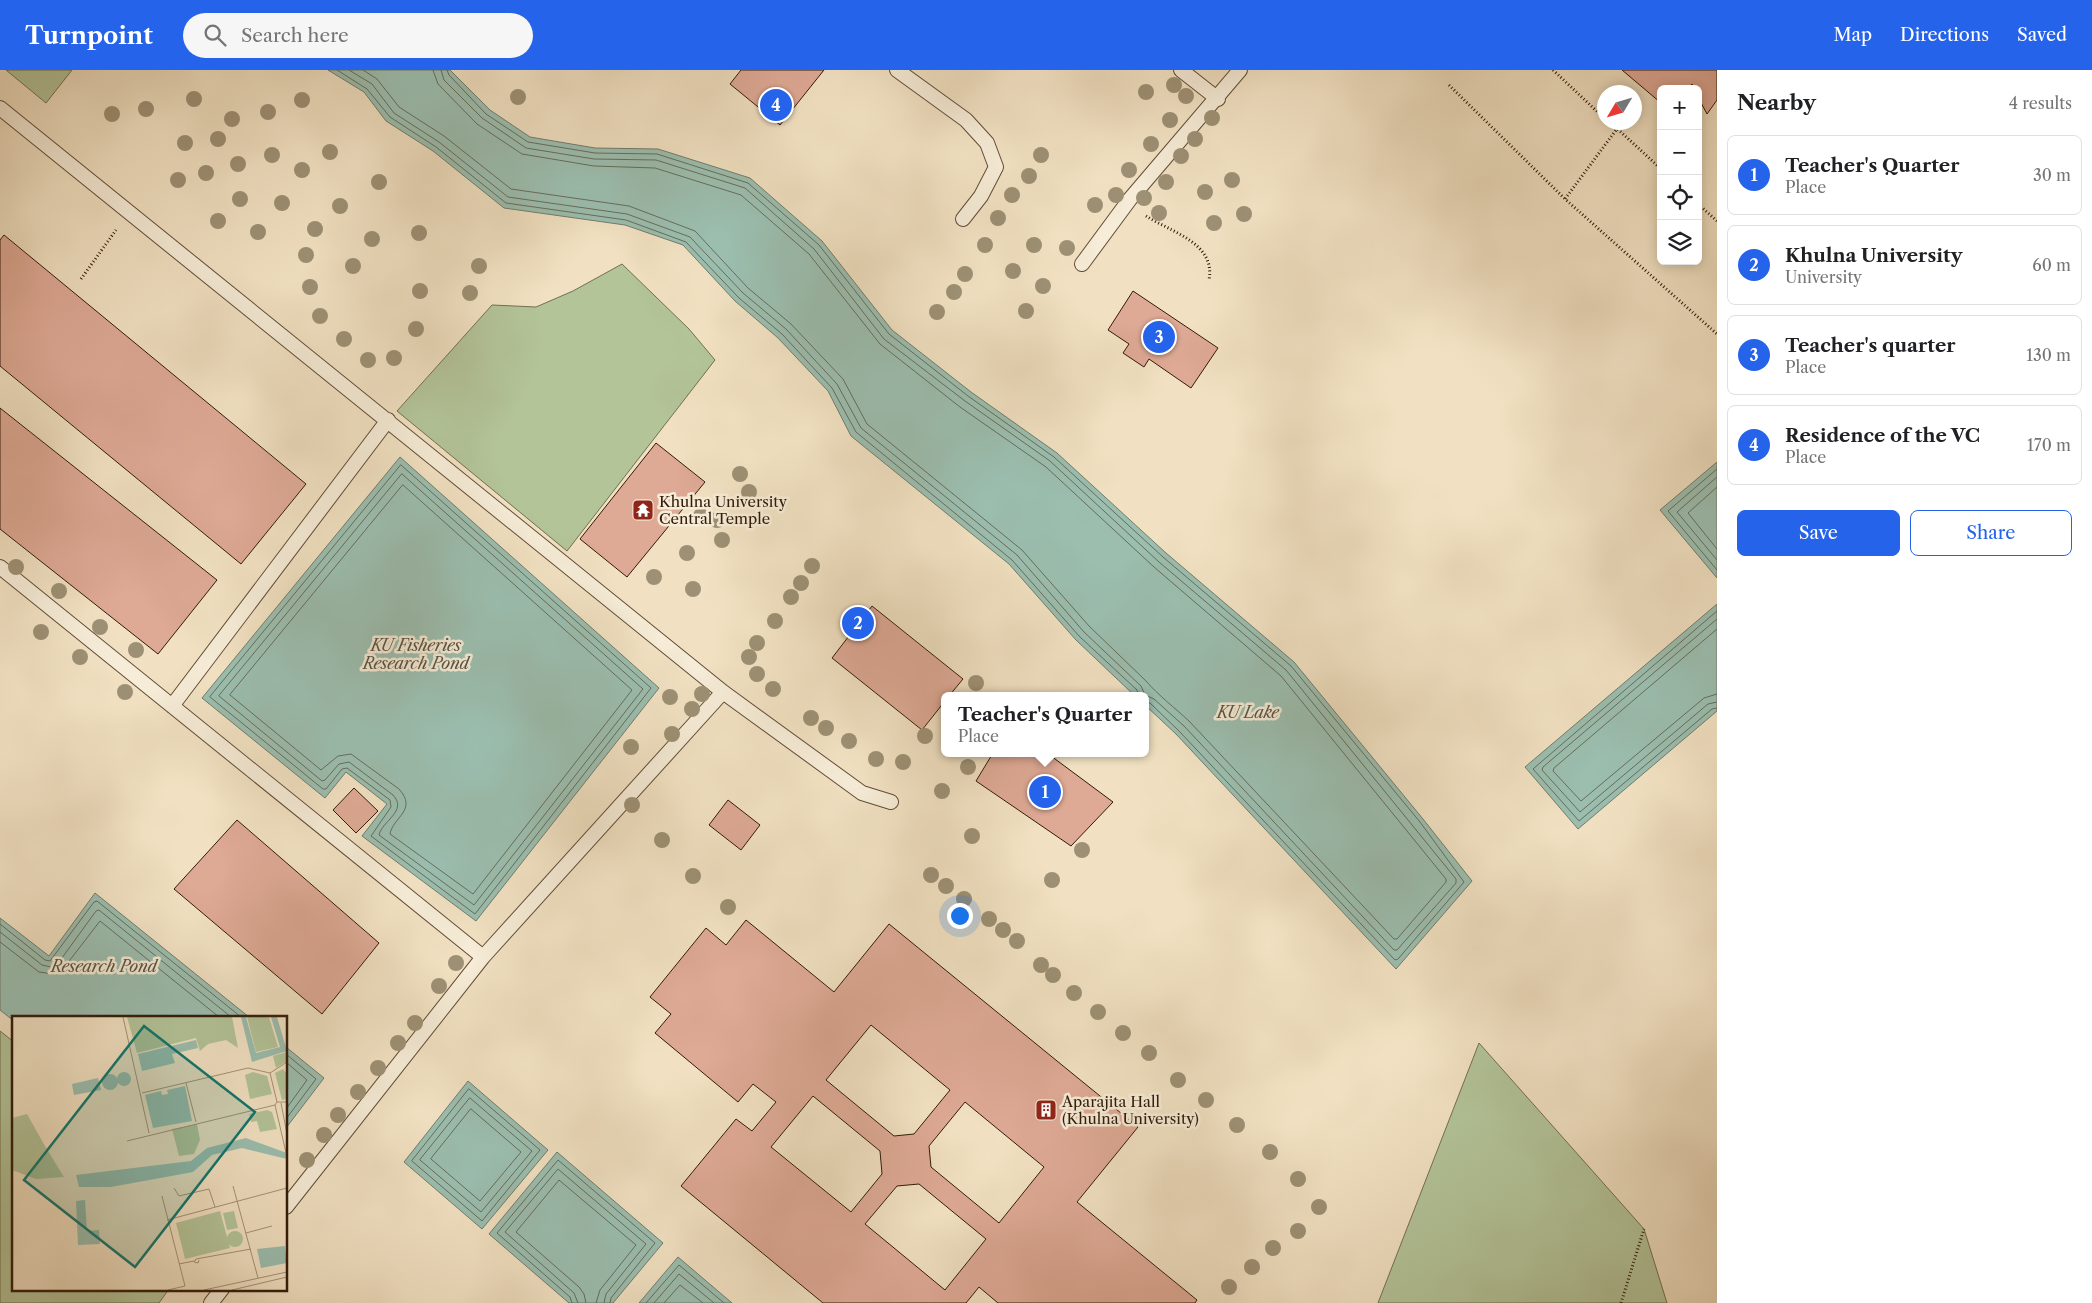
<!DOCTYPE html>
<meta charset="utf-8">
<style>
:root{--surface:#fff;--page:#f6f6f6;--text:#202124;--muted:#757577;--line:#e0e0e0;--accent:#2563eb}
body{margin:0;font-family:"Libre Caslon Text",serif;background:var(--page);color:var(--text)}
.controls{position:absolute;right:15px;top:15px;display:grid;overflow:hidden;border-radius:8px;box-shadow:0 2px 12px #0003}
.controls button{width:45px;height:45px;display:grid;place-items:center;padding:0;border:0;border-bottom:1px solid var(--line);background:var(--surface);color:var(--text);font:25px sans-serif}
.compass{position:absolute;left:1597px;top:15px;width:45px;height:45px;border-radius:50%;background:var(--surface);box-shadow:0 2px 12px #0003;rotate:232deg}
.you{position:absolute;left:959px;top:845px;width:18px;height:18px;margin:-12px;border:4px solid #fff;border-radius:50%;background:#1a73e8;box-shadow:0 0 0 8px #1a73e833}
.badge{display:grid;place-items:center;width:32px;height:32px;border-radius:50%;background:var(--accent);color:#fff;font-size:16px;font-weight:700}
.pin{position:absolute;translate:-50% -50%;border:2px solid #fff;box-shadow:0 1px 5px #0006}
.popup{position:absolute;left:941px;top:622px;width:208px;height:65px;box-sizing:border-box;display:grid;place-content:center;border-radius:8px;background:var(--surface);filter:drop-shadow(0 1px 4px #0005);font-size:16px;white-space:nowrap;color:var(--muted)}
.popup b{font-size:19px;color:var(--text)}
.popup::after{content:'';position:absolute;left:50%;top:100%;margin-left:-10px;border:10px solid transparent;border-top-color:var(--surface)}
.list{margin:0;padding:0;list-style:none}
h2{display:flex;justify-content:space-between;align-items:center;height:65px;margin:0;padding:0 20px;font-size:21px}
h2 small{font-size:16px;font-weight:400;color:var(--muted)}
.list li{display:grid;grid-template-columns:32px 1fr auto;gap:15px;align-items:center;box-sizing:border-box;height:80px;margin:0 10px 10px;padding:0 10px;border:1px solid var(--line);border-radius:8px}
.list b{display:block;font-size:19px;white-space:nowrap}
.list p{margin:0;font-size:16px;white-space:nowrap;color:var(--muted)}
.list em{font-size:16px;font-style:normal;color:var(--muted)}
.actions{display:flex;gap:10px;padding:15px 20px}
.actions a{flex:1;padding:11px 0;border:1px solid var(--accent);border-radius:8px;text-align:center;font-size:18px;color:var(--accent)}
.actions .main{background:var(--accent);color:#fff}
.icon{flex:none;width:28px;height:28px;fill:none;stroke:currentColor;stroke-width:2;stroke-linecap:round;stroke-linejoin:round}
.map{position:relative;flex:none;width:1717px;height:1233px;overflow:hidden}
header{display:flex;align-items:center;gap:30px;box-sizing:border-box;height:70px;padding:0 25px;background:var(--accent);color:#fff}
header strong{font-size:24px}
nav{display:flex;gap:28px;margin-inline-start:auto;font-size:18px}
.search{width:350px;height:45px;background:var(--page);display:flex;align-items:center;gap:12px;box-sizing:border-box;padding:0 18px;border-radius:28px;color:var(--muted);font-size:19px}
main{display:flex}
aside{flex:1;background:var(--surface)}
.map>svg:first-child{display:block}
.green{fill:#b3c499;stroke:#726f52}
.water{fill:#9bbeaf;stroke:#717c6d}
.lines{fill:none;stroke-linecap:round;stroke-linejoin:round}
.shore{stroke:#666c5c;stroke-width:1}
.building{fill:#dea995;stroke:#321a0a;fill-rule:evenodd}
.service-casing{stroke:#624c38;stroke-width:16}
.path{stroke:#321a0a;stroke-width:3;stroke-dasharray:1 2.5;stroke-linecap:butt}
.service{stroke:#f6ecd7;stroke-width:14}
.tree{fill:#9d9074}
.labels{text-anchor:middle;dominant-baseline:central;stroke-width:5;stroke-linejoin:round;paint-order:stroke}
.poi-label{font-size:15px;fill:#321a0a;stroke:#f6ecd7;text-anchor:start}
.water-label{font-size:16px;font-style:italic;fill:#575344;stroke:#f6ecd7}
.inset-road{fill:none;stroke:#a59178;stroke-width:1}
.view{fill:#0f766e;fill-opacity:0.15;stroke:#0f766e;stroke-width:2.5}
.inset-edge{fill:none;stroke:#321a0a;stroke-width:2.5}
</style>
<header>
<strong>Turnpoint</strong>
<div class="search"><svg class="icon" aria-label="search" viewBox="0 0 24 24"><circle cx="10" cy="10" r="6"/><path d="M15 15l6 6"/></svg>Search here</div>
<nav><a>Map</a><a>Directions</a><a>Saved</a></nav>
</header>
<main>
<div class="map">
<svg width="1717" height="1233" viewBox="0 0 1717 1233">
<rect width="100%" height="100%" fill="#f1e1c2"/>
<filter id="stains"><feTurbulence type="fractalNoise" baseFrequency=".004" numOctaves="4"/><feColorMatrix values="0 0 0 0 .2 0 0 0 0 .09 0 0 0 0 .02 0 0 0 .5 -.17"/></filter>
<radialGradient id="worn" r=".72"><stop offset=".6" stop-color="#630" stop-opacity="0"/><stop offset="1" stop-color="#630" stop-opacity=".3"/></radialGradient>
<path class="green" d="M6,0H72L46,33Z
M622,194L689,259L715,290L567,481L397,341L492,235L536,237L573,221Z
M0,961L14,972V1219H169L159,1233H0Z
M1479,973L1644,1159L1667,1233H1378Z"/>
<path class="water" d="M328,0H450L490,40L530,67L595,78L658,79L750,108L822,171L892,260L971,322L1057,383L1166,483L1294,592L1423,749L1472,811L1396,899L1176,664L1145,635V626H1135L1076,570L1009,494L851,366L828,321L778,268L735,231L683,175L625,155L504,138L433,81L386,51L364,22Z
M400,387L659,618L476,851L362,766L387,734L346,702L325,728L202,628Z
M1717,392V508L1660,440Z
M1717,534V641L1578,759L1525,697Z
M95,823L249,947H14V951L0,940V848L49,886Z
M286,977L324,1008L286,1058Z
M468,1011L548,1080L482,1159L404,1092Z
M557,1082L663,1173L613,1233H569L489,1164Z
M678,1187L732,1233H639Z"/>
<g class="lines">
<path class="shore" d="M337,0L367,19L390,47L436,77L506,133L626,150L686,172L739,228L782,264L832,318L856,362L1012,490L1079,566L1137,620L1138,626
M349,0L372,14L394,43L439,72L508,127L627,144L690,167L743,223L786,259L837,314L861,358L1017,485L1084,562L1141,616L1145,625L1154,629L1184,656L1394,880H1397L1456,813V809L1286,600L1159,492L1050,391L965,331L884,269L814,179L745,118L656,90L594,89L526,78L482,48L444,10L441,0
M363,0L377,9L399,37L444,66L511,119L629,136L695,161L748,218L791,254L843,309L867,354L1022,480L1089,556L1146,611C1158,625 1175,638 1189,651L1394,869H1397L1446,812V809L1281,606L1154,497L1046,397L960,337L880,274L809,184L741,125L655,98L594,96L522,84L477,54L438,14L433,0
M447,0L449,5L486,44L528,72L595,83L657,84L748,113L819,175L889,264L968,326L1054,387L1163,487L1291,596L1420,752L1464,812L1398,889L1395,890L1179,661L1150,633L1145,632
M401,395L651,618L475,844L371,766L391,737L390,730L347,698L342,699L326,719H323L210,627Z
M1717,399L1668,441L1717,500
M402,404L643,619L474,835L379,765C382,751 408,741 393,725L349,692L339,694L325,710L322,711L219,626Z
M1717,407L1677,442L1717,490
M403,415L632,620L473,824L390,764C393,747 418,740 399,719L351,684L338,686L321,700L230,625Z
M1717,417L1688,443L1717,479
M1717,541L1533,699L1579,751L1712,639L1717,638
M1717,549L1543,697L1542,700L1580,742L1708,634L1717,632
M1717,559L1554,698L1553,701L1581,731L1704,628L1717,624
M0,854L45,890L50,891L94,832L97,831L241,947
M0,862L42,895L51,897L59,892L96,841L99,840L231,947
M0,872L39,902L53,904L63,899L100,851L219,947
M286,984L316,1009L286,1049
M286,992L307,1010L286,1039
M469,1019L540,1080L482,1151L412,1091Z
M470,1028L532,1081L481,1142L420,1090Z
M471,1039L521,1082L480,1131L431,1089Z
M572,1233L570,1227L497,1163L558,1090L655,1173L611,1228L610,1233
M578,1233L574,1223L505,1162L558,1099L646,1174L606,1224L604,1233
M586,1233L584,1224L579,1217L516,1162L559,1110L636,1175L600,1220L596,1233
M646,1233L679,1195L724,1233
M654,1233L679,1204L714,1233
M664,1233L680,1215L703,1233"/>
</g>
<path class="building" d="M741,0H824L780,55L730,14Z
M1622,0H1717V30L1707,44L1698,27V19H1694L1692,14L1688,19H1661V33Z
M4,165L306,414L241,494L0,296V170Z
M1133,221L1218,278L1191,318L1149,289L1144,297L1123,283L1129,274L1108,260Z
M0,338L217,510L158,584L0,459Z
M656,373L705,412L627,507L580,469Z
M872,536L963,609L949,626H945V631L922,660L832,588Z
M993,683H1047L1113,732L1071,776L976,711Z
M354,718L378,741L356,763L333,740Z
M728,730L760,755L741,780L709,755Z
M237,750L379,873L322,944L174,819Z
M746,850L834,922L889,854L1138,1057L1077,1132L1197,1230L1195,1233H998L979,1217L966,1233H823L681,1116L736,1049L752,1061L776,1032L753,1014L738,1032L655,963L671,944L650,927L706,858L726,875ZM871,955L950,1020L914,1064L894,1066L826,1010ZM813,1026L880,1081L882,1104L851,1142L771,1077ZM965,1032L1044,1097L999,1153L931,1097L929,1076ZM919,1114L986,1169L945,1220L865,1154L897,1116Z"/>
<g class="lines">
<g class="service-casing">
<path id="service" d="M897,0L966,50L987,73L996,97L981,126L963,149
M1181,0L1218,29
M0,38L723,622L862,723L891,732
M1082,194L1130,129L1240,0
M0,497L483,887
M172,636L388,350
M286,1137L483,887L723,622
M211,1233L222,1219"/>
</g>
<path class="path" d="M1553,0L1604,48
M1449,15L1565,129
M1610,52L1661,99
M1622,52L1565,129L1717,264
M1698,134L1717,151
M1146,146C1171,162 1216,173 1209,210
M81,209L116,160
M1621,1233L1644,1159"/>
<use href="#service" class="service"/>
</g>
<g class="tree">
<circle cx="1174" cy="15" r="8"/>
<circle cx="1146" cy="22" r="8"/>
<circle cx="1186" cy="26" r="8"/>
<circle cx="518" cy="27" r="8"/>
<circle cx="194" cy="29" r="8"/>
<circle cx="302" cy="30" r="8"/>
<circle cx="146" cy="39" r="8"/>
<circle cx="268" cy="42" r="8"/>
<circle cx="112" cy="44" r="8"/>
<circle cx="1212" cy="48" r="8"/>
<circle cx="232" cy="49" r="8"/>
<circle cx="1170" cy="50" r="8"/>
<circle cx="218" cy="69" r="8"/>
<circle cx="1195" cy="69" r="8"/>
<circle cx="185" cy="73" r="8"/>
<circle cx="1151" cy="74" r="8"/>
<circle cx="330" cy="82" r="8"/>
<circle cx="272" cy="85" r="8"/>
<circle cx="1041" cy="85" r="8"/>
<circle cx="1181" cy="86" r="8"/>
<circle cx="238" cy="94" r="8"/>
<circle cx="302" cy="100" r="8"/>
<circle cx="1129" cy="100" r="8"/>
<circle cx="206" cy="103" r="8"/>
<circle cx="1029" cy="106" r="8"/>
<circle cx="178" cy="110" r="8"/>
<circle cx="1232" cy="110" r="8"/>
<circle cx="379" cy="112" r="8"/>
<circle cx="1166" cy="112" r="8"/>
<circle cx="1205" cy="122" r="8"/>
<circle cx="1012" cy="125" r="8"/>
<circle cx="1116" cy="125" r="8"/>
<circle cx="1144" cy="128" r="8"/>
<circle cx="240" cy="129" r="8"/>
<circle cx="282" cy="133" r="8"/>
<circle cx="1095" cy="135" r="8"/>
<circle cx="340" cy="136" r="8"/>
<circle cx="1159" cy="143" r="8"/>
<circle cx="1244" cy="144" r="8"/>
<circle cx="998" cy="148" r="8"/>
<circle cx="218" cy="151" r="8"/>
<circle cx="1214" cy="153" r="8"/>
<circle cx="315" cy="159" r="8"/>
<circle cx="258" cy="162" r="8"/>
<circle cx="419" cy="163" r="8"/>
<circle cx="372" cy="169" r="8"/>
<circle cx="985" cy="175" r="8"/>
<circle cx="1034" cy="175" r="8"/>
<circle cx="1067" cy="178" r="8"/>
<circle cx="306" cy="185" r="8"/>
<circle cx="353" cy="196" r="8"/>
<circle cx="479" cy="196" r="8"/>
<circle cx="1013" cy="201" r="8"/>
<circle cx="965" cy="204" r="8"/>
<circle cx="1043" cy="216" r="8"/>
<circle cx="310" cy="217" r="8"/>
<circle cx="420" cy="221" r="8"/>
<circle cx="954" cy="222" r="8"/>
<circle cx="470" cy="223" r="8"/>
<circle cx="1026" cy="241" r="8"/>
<circle cx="937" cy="242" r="8"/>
<circle cx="320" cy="246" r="8"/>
<circle cx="416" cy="259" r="8"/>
<circle cx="344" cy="269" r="8"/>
<circle cx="394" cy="288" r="8"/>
<circle cx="368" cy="290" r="8"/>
<circle cx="740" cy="404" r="8"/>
<circle cx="749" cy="422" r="8"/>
<circle cx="701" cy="446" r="8"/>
<circle cx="717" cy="450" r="8"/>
<circle cx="722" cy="470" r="8"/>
<circle cx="687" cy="483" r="8"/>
<circle cx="812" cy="496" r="8"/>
<circle cx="16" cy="497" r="8"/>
<circle cx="654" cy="507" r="8"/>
<circle cx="801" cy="513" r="8"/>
<circle cx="693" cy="519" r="8"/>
<circle cx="59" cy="521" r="8"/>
<circle cx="791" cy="527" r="8"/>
<circle cx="775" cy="551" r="8"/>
<circle cx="100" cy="557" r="8"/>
<circle cx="41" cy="562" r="8"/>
<circle cx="757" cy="573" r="8"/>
<circle cx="136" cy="580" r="8"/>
<circle cx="80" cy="587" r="8"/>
<circle cx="749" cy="587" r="8"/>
<circle cx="757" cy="604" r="8"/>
<circle cx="976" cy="613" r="8"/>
<circle cx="773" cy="619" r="8"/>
<circle cx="125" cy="622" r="8"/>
<circle cx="702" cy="624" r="8"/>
<circle cx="670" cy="627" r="8"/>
<circle cx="692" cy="639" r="8"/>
<circle cx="811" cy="648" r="8"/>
<circle cx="826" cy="658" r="8"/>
<circle cx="672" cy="664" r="8"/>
<circle cx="925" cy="666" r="8"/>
<circle cx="849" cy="671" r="8"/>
<circle cx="631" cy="677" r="8"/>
<circle cx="876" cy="689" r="8"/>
<circle cx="903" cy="692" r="8"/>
<circle cx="968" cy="697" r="8"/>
<circle cx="942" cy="721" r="8"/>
<circle cx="632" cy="735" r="8"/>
<circle cx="972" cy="766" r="8"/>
<circle cx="662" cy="770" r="8"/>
<circle cx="1082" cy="780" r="8"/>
<circle cx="931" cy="805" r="8"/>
<circle cx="693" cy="806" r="8"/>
<circle cx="1052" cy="810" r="8"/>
<circle cx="946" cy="816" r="8"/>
<circle cx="964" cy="829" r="8"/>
<circle cx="728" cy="837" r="8"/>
<circle cx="989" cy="849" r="8"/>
<circle cx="1003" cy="860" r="8"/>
<circle cx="1017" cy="871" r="8"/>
<circle cx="456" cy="893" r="8"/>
<circle cx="1041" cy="895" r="8"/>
<circle cx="1053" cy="905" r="8"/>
<circle cx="439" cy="916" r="8"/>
<circle cx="1074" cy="923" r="8"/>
<circle cx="1098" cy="942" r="8"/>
<circle cx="415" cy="953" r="8"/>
<circle cx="1123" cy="963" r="8"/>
<circle cx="398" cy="973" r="8"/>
<circle cx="1149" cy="983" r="8"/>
<circle cx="378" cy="998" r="8"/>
<circle cx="1178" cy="1010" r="8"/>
<circle cx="358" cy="1022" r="8"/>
<circle cx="1206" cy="1030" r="8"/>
<circle cx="338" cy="1045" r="8"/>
<circle cx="1237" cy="1055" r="8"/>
<circle cx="324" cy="1065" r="8"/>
<circle cx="1270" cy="1082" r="8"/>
<circle cx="307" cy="1090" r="8"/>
<circle cx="1298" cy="1109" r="8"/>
<circle cx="1319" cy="1137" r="8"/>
<circle cx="1298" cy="1161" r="8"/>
<circle cx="1273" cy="1178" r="8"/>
<circle cx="1252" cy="1197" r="8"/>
<circle cx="1229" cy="1217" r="8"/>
</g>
<defs>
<g id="temple-square" transform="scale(1.125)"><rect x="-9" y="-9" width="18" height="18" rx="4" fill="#8f2418" stroke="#f6ecd7"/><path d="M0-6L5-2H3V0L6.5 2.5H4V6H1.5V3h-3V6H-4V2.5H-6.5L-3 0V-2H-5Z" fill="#fff"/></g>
<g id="building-square" transform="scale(1.125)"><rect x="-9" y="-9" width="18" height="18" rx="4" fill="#8f2418" stroke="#f6ecd7"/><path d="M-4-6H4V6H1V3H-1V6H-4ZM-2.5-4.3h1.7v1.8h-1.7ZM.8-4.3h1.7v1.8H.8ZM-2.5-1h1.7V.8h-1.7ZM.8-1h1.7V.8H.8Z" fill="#fff"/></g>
</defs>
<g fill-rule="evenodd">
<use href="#temple-square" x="643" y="440"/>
<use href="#building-square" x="1046" y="1040"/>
</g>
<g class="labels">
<g class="poi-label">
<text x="659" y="431">Khulna University<tspan x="659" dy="17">Central Temple</tspan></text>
<text x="1062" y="1031">Aparajita Hall<tspan x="1062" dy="17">(Khulna University)</tspan></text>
</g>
<g class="water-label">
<text x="416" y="575">KU Fisheries<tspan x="416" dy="18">Research Pond</tspan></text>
<text x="1248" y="642">KU Lake</text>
<text x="104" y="896">Research Pond</text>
</g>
</g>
<g transform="translate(12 946)">
<rect width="275" height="275" fill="#f1e1c2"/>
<path d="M115,1H220L226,32L214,24L196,28L188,35L184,22L125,37ZM235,1H257L266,31L244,36ZM275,36V45L264,52L261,40ZM271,53L275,58V83L270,84L263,57ZM241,56L255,60L260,78L238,83L233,59ZM255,94L260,96L265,113L248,116L245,105L239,106L237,98ZM15,98L33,130L52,161L24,163L0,154V102ZM185,108L188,124L182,138L167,140L160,113ZM208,195L218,232L173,243L164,207ZM222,195L226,212L215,214L211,197ZM215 223a8 8 0 1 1 16 0a8 8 0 1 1-16 0Z" fill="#b3c499"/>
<path d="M229,1H234L244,37L268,31L259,1H265L275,35L240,46ZM184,24L186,32L160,38L163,47L130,55L126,38ZM105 63a7 7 0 1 1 14 0a7 7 0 1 1-14 0ZM90 66a8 8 0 1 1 16 0a8 8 0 1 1-16 0ZM86,62L89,74L62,79L60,68ZM173,70L180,105L141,112L133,79L149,75L150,79L156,78L155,74ZM234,122L275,137V143L230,132L200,139L181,156L99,171H67L64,159L179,145L195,132ZM73,184L75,215L87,214L88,228L66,229L64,185ZM273,230L275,247L249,252L245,233Z" fill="#9bbeaf"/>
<path class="inset-road" d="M111,1L137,117M258,57L275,46M174,67L184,106M130,77L236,52L258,57L265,86M269,87L275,118M263,89L275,141M115,125L263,89L265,86H275M221,170L246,262M162,172L167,180L197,173L203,191M150,180L173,270L156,274M155,204L275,172M234,217L260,210M187,244L186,247L182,246L184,243L239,233M167,248L182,245M192,274L275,256M220,274L275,261"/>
<path class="view" d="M132,10L243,96L123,251L12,164Z"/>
<rect width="275" height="275" class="inset-edge"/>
</g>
<rect width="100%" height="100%" filter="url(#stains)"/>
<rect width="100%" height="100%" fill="url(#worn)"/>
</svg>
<div class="controls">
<button>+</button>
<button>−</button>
<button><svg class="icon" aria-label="locate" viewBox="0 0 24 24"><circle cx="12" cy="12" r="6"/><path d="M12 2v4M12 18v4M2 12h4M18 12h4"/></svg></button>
<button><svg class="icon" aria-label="layers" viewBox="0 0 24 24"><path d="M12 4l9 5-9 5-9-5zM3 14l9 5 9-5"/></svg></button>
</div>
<svg class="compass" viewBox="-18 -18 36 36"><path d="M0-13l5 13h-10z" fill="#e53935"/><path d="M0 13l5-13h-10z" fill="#757577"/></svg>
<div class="you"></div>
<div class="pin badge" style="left:1045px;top:722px">1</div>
<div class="popup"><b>Teacher's Quarter</b>Place</div>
<div class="pin badge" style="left:858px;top:553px">2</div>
<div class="pin badge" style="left:1159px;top:267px">3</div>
<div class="pin badge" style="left:776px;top:35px">4</div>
</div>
<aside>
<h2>Nearby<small>4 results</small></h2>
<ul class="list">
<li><span class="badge">1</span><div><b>Teacher's Quarter</b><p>Place</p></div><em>30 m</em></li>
<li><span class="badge">2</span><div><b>Khulna University</b><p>University</p></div><em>60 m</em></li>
<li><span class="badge">3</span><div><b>Teacher's quarter</b><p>Place</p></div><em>130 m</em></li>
<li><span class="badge">4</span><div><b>Residence of the VC</b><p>Place</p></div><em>170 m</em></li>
</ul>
<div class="actions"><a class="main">Save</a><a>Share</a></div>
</aside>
</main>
